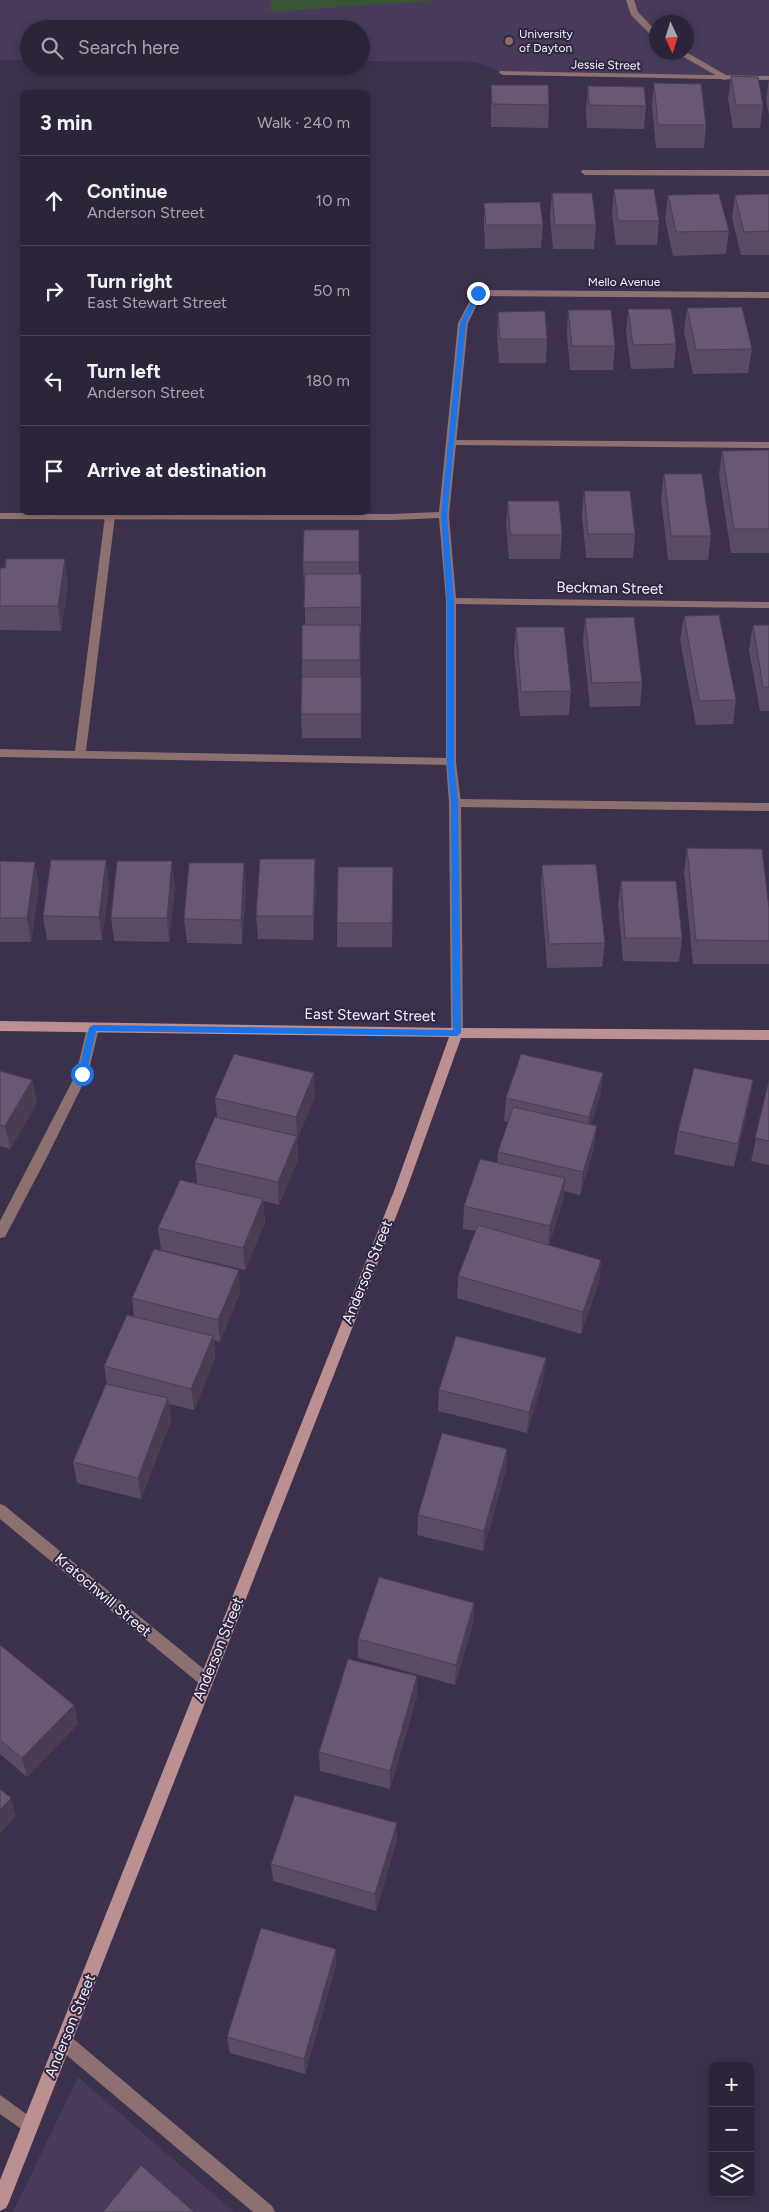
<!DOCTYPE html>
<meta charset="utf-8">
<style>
:root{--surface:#2c2539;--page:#342d41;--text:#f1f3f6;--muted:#a6a5ae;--line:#484253}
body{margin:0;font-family:Figtree,sans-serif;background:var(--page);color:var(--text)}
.controls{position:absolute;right:15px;bottom:15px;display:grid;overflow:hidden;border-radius:8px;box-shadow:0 2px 8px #0003}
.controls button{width:45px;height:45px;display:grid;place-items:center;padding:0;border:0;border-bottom:1px solid var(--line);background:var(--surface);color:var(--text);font:25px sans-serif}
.compass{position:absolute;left:649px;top:15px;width:45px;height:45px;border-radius:50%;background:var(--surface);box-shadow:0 2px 8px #0003;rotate:176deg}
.stop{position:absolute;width:15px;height:15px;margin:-11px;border:4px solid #1a73e8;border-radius:50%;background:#fff}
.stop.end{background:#1a73e8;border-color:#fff;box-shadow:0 1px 5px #0008}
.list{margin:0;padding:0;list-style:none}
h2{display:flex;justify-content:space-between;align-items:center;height:65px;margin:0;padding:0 20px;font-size:21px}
h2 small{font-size:16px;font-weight:400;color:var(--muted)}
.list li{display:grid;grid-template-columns:32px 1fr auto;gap:15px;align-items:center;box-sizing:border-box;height:90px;padding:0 20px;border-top:1px solid var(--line)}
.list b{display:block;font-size:19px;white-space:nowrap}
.list p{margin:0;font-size:16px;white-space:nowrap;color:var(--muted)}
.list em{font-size:16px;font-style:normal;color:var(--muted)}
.icon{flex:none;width:28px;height:28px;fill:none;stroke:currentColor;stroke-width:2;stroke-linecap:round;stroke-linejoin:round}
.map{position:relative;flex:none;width:769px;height:2212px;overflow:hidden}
.search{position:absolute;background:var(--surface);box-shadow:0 2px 8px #0003;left:20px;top:20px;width:350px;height:55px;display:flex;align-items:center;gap:12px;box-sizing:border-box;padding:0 18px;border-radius:28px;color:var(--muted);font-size:19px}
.panel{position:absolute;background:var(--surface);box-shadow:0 2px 8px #0003;left:20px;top:90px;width:350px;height:425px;border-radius:8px}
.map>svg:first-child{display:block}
.built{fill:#473a5a;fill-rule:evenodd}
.green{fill:#375535}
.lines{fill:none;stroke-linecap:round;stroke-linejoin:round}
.lane{fill:#8d7171;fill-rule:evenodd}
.street{fill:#8d7171;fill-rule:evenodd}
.secondary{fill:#bc9091;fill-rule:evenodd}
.wall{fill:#594c64}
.shaded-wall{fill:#493e51}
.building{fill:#685874;stroke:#493e51}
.route{fill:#1a73e8}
.education-dot{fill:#8d6e63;stroke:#312741;stroke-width:2}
.labels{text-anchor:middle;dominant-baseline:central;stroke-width:4;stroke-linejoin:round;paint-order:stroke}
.far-poi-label{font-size:12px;fill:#f5f1ff;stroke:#312741;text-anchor:start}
.far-street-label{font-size:12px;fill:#f5f1ff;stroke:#312741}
.street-label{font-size:15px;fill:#f5f1ff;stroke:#312741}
</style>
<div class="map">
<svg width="769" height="2212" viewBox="0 0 769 2212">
<rect width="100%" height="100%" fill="#3b314c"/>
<path class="built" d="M0,0H769V78L503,73L476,62L361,61V29H29V60H0ZM656,22H686V52H656Z
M78,2077L234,2212H13Z"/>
<path class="green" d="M270,0H443L271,12Z"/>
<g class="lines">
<path class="lane" d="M626,0H634L638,12L656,31V37H653L631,15Z
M675,52H686L731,78L724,80Z
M582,170H769V176L585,175L581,172Z
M451,440L769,442V448L448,445L446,443Z
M110,513L115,516L86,751L451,758L455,759L456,762L455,765L0,757V749L75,751L105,516Z
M455,799L769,803V811L455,807L449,803Z
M93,1023L99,1028L88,1074L47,1157L5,1237L0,1238V1221L76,1074L87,1028Z
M64,2034L70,2036L272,2206L275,2212H253L58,2048L56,2042L58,2036Z
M0,2095L36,2121L38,2127L36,2133L30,2135L0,2114Z"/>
<path class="street" d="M500,71L769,76V80L503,75L499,73Z
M478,290L769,292V298L481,296L468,323L449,515L456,598L769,602V608L456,604V762L461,803L463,1033L457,1038L451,1033L449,803L446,762V601L439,518L392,520L0,519V513L392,514L439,512L458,323L474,293Z
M0,1504L5,1506L211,1675L214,1680L211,1685L206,1687L201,1685L0,1519Z"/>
<path class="secondary" d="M0,1021L457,1028L769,1030V1040L461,1038L406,1191L9,2202L6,2208L0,2211V2180L394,1191L449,1037L0,1031Z"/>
</g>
<path class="wall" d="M731,76L763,105L760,128H733L728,99Z
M769,77V115L766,100Z
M654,83L706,125L704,148H656L652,106Z
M491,85L549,105L548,128L491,127Z
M588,86L646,106L644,129L587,128L586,109Z
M614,189L659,221L657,245H616L612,213Z
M552,193L596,225L594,249H553L550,216Z
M769,194V255H741L732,218L735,195Z
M668,195L729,231L726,254L673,256L665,219Z
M484,203L543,225L541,248L485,249L484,226Z
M687,308L752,349L748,373L693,374L684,332Z
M628,309L676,344L674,368L631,369L626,332Z
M568,310L615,346L613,370H570L567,334Z
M498,312L547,339L546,363H499L497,335Z
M769,450V553H731L719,475L722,451Z
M664,474L711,536L708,560H668L661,498Z
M584,491L635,534L633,558H586L582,515Z
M508,501L562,535L560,559H509L506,525Z
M359,530V574H361V631H360L361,738H302L301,714L302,678V660L305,625V586H304L303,562Z
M0,568L68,583L61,631L0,630Z
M684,616L736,700L733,724L696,725L680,640Z
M585,618L642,682L640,706L590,707L583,642Z
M753,625H769V711H760L749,650Z
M516,627L571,691L569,715L520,716L514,651Z
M687,848L769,908V964H693L684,872Z
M0,861L39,885L31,942H0Z
M244,863L246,887L242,944L187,943L184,919Z
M542,865L605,943L602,967L547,968L541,889Z
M393,867L392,947H337V923Z
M621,881L682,938L679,962L623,961L618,904Z
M316,883L313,940L258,939L256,916Z
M109,884L102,940H47L43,916Z
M175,885L169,942L114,941L111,918Z
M0,1071L32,1080L37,1103L10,1149L0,1146Z
M603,1073L600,1096L591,1124L594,1148L580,1195L564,1191L563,1201L549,1245L601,1260L599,1282L581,1334L457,1298L458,1276L476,1231L463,1229L464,1206L497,1163L498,1152L508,1122L504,1121L506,1098Z
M753,1080L749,1103L734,1167L674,1154L678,1131Z
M769,1080V1165L751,1161Z
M315,1096L297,1140L298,1159L279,1205L263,1201L265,1222L245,1270L161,1250L158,1228L197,1184L195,1163L217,1117L215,1098Z
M240,1292L220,1342L214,1340L215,1358L194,1410L169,1404L171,1420L141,1499L77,1483L73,1462L107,1384L104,1366L134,1317L132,1298Z
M546,1358L543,1380L527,1433L438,1411L439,1390Z
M507,1449L506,1470L483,1551L417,1535L418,1515Z
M474,1603L473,1623L455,1685L358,1658V1639Z
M0,1645L74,1705L78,1724L27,1777L0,1754Z
M417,1696L390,1789L320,1771L319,1752Z
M397,1823V1840L376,1911L273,1881L271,1864Z
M336,1949V1965L305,2074L230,2053L227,2037Z"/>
<path class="shaded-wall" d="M65,559L68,583L61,631L58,606Z
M315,859L316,883L313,940V916Z
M106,860L109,884L102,940L99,917Z
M172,861L175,885L169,942L167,918Z
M35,862L39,885L31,942L27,918Z
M244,863L246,887L242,944L241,920Z
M314,1073L315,1096L297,1140L298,1159L279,1205L278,1182L297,1136L296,1117Z
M603,1073L600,1096L586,1140L589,1117Z
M32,1080L37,1103L10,1149L5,1126Z
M753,1080L749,1103L734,1167L738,1144Z
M597,1126L594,1148L580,1195L583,1172Z
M565,1178L563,1201L548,1248L550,1226Z
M263,1199L265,1222L245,1270L243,1248Z
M601,1260L599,1282L581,1334L583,1312Z
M239,1270L240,1292L220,1342L218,1320Z
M213,1336L215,1358L194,1410L191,1389Z
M546,1358L543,1380L527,1433L529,1412Z
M168,1398L171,1420L141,1499L138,1478Z
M507,1449L506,1470L483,1551L484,1531Z
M474,1603L473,1623L455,1685L456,1665Z
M417,1676V1696L390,1789V1771Z
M74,1705L78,1724L27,1777L22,1758Z
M11,1798L16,1816L0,1834V1810Z
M397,1823V1840L376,1911L375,1894Z
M336,1949V1965L305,2074L304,2059Z"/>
<path class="building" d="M731,76L758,77L763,105H736Z
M654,83L701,84L706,125H658Z
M491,85H548L549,105L492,104Z
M588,86L644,87L646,106L589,105Z
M614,189H654L659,221H618Z
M552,193H592L596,225H555Z
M719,194L729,231L676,232L668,195Z
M769,194V231L744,232L735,195Z
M540,202L543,225H486L484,203Z
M742,307L752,349L696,350L687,308Z
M628,309H671L676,344L633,345Z
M568,310H611L615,346H572Z
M545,311L547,339H500L498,312Z
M769,450V529H734L722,451Z
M664,474H702L711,536H671Z
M584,491H630L635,534H588Z
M508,501H559L562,535H510Z
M304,530H359V562H303Z
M6,559H65L58,606H0V568H5Z
M305,574H361V607L304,608Z
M719,615L736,700L699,701L684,616Z
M634,617L642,682L592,683L585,618Z
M302,625H360V660H302Z
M753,625H769V687H763Z
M516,627H564L571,691L521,692Z
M302,677H361V714H301Z
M687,848L762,849L769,908V941L696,940Z
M260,859H315L313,916H256Z
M51,860H106L99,917L43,916Z
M0,861L35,862L27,918H0Z
M117,861H172L167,918H111Z
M189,863H244L241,920L184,919Z
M596,864L605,943L549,944L542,865Z
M338,867H393L392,923H337Z
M621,881H676L682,938H625Z
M234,1054L314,1073L296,1117L215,1098Z
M521,1054L603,1073L589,1117L506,1098Z
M694,1068L753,1080L738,1144L678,1131Z
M0,1071L32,1080L5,1126L0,1125Z
M769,1080V1141L755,1138Z
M513,1107L597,1126L583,1172L498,1152Z
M215,1117L297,1136L278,1182L195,1163Z
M480,1159L565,1178L550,1226L464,1206Z
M180,1180L263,1199L243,1248L158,1228Z
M478,1225L601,1260L583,1312L458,1276Z
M154,1249L239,1270L218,1320L132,1298Z
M127,1315L213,1336L191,1389L104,1366Z
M456,1336L546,1358L529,1412L439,1390Z
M106,1384L168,1398L138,1478L73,1462Z
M442,1433L507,1449L484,1531L418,1515Z
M379,1577L474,1603L456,1665L358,1639Z
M0,1645L74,1705L22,1758L0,1740Z
M348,1659L417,1676L390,1771L319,1752Z
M0,1789L11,1798L0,1810Z
M295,1795L397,1823L375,1894L271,1864Z
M261,1928L336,1949L304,2059L227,2037Z
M141,2165L194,2212H103Z"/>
<path class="route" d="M476,292L481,293L466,323L447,515L454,601V762L458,803L461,1033L457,1036L96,1031L86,1074L85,1076H79L78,1074L89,1028L93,1025L453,1030L451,803L447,762V601L441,515L460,323Z"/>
<circle class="education-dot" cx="509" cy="41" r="5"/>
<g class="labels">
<g class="far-poi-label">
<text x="519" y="34">University<tspan x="519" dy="14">of Dayton</tspan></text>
</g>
<g class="far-street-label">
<text transform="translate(606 65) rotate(1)">Jessie Street</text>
<text x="624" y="282">Mello Avenue</text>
</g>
<g class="street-label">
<text transform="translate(610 588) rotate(1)">Beckman Street</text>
<text transform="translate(370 1015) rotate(1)">East Stewart Street</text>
<text transform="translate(367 1272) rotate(-68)">Anderson Street</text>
<text transform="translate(103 1595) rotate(40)">Kratochwill Street</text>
<text transform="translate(218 1649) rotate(-68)">Anderson Street</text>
<text transform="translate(70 2026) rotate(-68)">Anderson Street</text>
</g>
</g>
</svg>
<div class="controls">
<button>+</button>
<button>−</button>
<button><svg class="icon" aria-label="layers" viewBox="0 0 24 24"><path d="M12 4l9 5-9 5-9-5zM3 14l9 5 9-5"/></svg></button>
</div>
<svg class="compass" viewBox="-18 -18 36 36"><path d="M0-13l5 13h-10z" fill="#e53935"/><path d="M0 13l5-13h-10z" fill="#a6a5ae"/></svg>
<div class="stop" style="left:82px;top:1074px"></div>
<div class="stop end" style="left:478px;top:293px"></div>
<div class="search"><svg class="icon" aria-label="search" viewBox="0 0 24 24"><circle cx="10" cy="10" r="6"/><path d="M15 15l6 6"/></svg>Search here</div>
<section class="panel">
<h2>3 min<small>Walk · 240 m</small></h2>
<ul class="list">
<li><svg class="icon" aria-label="ahead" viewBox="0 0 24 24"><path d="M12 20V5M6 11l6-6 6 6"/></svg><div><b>Continue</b><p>Anderson Street</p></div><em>10 m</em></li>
<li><svg class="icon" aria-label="right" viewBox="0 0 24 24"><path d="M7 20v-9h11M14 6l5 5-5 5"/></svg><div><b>Turn right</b><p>East Stewart Street</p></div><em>50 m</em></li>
<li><svg class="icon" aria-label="left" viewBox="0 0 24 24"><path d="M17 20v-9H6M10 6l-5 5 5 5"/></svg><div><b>Turn left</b><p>Anderson Street</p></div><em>180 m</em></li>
<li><svg class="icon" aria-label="arrive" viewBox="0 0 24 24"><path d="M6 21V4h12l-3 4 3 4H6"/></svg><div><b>Arrive at destination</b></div></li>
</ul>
</section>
</div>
